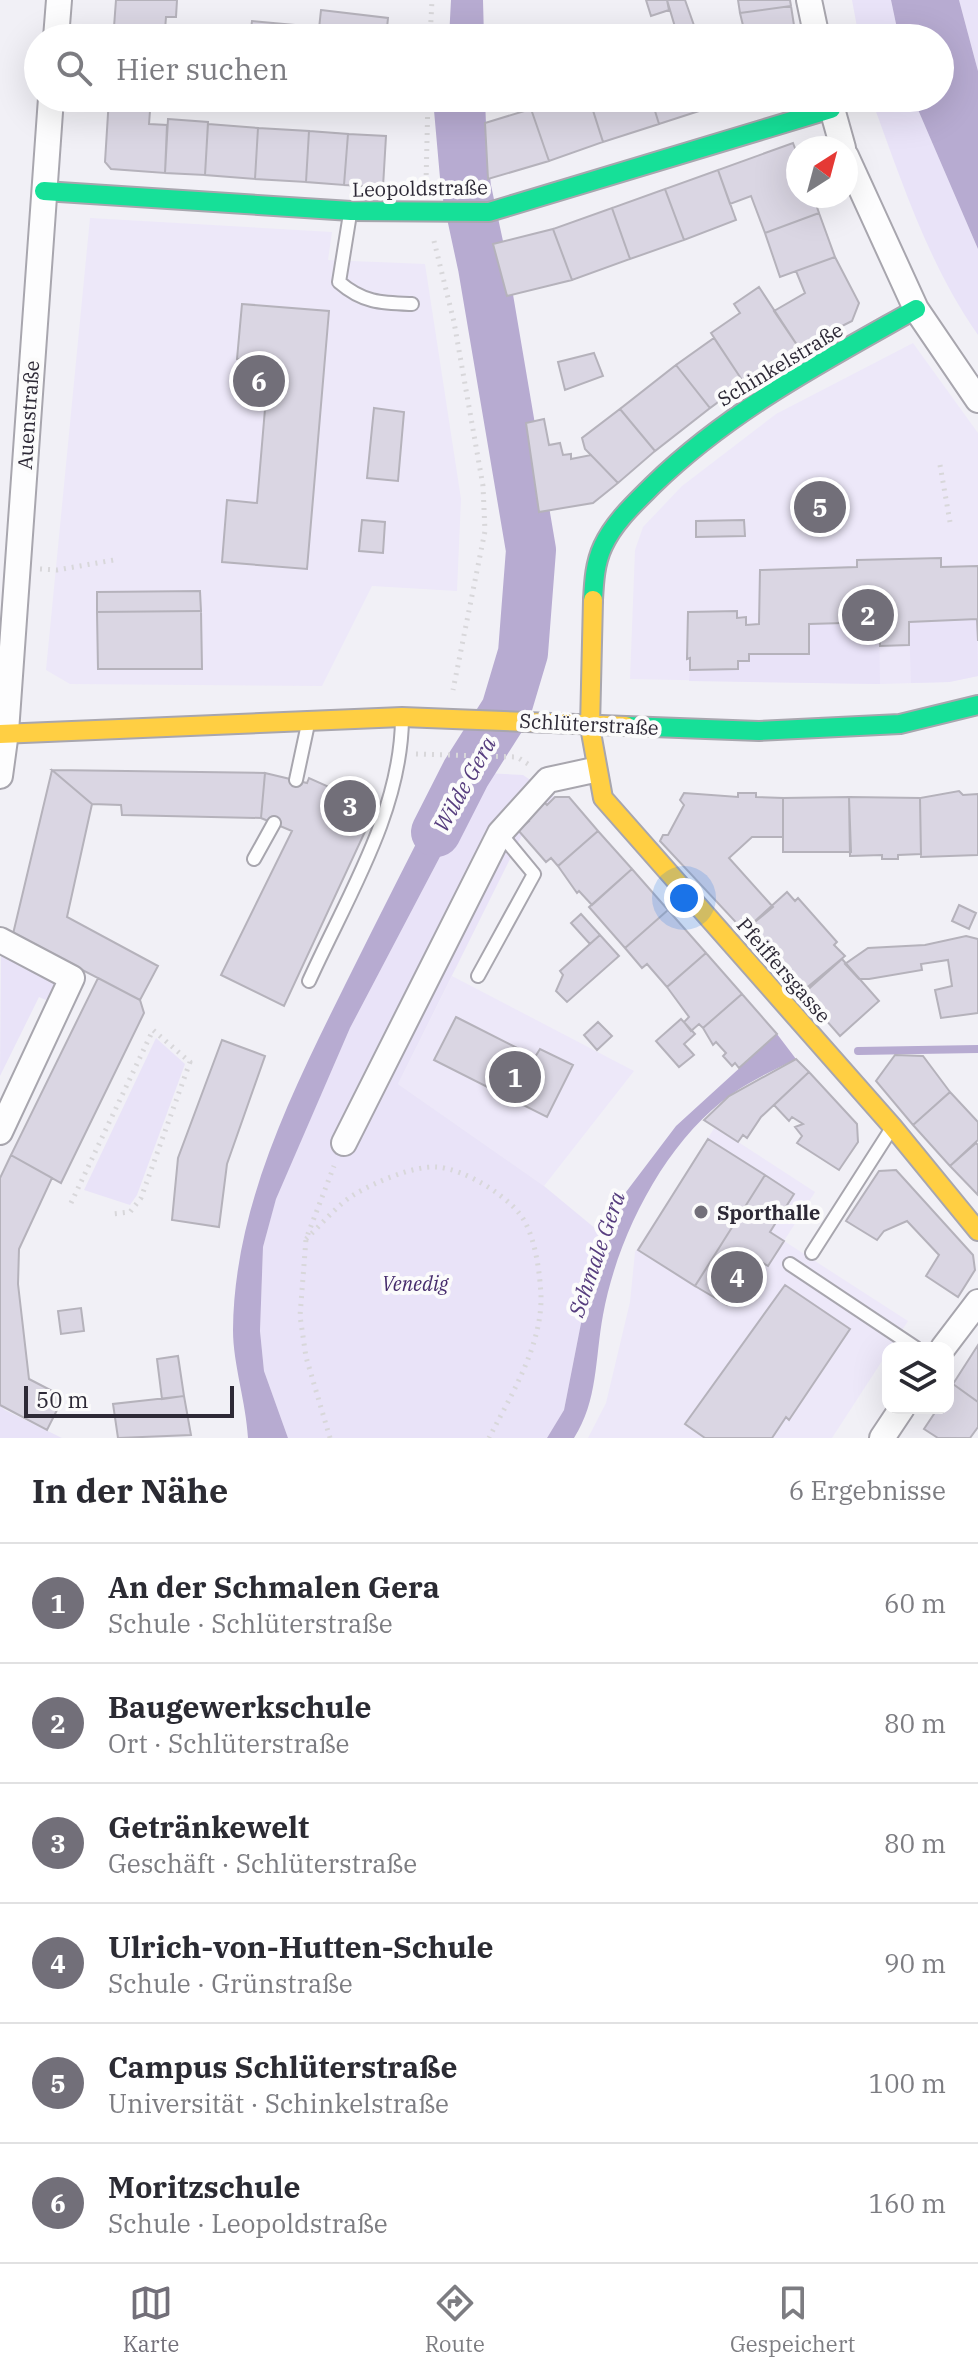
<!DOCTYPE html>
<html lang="de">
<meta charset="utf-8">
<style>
:root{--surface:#fff;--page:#f7f7f7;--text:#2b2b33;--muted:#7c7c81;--line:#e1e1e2;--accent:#726f79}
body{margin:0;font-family:"IBM Plex Serif",serif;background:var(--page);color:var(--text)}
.controls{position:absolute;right:24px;bottom:24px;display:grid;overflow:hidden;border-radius:16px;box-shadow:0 8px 32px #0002}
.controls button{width:72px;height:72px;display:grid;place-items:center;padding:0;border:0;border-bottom:2px solid var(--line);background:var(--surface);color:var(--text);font:40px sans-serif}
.compass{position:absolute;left:786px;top:136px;width:72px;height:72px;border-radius:50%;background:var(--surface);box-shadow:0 8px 32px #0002;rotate:36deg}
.scale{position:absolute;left:24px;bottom:20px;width:210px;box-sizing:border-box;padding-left:8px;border:4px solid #2d2936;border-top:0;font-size:22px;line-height:28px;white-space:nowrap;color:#2d2936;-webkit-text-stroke:6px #fbfbfb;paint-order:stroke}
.you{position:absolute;left:684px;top:898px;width:28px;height:28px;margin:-20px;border:6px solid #fff;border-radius:50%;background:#1a73e8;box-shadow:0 0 0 12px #1a73e833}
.badge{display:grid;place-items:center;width:52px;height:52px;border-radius:50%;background:var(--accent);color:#fff;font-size:26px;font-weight:700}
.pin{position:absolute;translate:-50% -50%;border:4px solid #fff;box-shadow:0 2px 8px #0006}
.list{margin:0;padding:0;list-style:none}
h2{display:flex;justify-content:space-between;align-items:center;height:104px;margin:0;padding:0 32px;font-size:34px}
h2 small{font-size:26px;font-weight:400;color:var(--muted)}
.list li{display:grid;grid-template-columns:52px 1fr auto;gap:24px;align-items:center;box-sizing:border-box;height:120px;padding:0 32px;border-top:2px solid var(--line)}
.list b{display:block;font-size:30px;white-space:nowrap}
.list p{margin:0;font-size:26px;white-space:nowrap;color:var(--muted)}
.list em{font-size:26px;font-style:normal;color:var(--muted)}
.icon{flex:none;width:44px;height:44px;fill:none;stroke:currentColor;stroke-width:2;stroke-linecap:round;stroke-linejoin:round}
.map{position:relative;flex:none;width:978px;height:1438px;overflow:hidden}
.search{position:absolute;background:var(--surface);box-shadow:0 8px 32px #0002;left:24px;right:24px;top:24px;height:88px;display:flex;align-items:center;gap:20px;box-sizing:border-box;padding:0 28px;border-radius:44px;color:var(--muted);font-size:30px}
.sheet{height:824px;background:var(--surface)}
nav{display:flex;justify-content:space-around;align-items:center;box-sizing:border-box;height:112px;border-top:2px solid var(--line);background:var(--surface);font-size:22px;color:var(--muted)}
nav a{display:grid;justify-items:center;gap:4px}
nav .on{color:var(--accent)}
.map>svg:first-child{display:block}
.built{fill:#ede8f9}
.green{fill:#e9e3f8}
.water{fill:#b7abd1}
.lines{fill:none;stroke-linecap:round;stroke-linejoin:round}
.stream{stroke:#b7abd1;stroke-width:8}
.river{stroke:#b7abd1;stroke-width:50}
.building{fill:#dad6e3;stroke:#b5b2bb;stroke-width:2}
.lane-casing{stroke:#a8a6ae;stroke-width:16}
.street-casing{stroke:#a8a6ae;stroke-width:28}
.fast-casing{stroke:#a8a6ae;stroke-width:22}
.slow-casing{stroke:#a8a6ae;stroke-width:22}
.path{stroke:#d8d7da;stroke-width:5;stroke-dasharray:2 6;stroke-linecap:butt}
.lane{stroke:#fdfdfe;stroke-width:12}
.street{stroke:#fdfdfe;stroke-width:24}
.fast{stroke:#16e098;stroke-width:18}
.slow{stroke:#ffcf43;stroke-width:18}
.poi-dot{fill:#726f79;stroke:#fbfbfb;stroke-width:3}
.labels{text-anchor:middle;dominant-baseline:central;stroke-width:8;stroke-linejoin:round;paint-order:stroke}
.street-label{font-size:20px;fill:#2d2936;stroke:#fbfbfb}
.poi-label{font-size:20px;font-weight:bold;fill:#2d2936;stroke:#fbfbfb;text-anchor:start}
.park-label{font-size:20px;font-style:italic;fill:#462c6c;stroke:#fbfbfb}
.water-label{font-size:22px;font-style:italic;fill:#563d7e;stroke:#fbfbfb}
</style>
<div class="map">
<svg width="978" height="1438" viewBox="0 0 978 1438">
<rect width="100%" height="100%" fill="#f1f0f6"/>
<path class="built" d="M90,218L332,232L328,260L425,264L461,499L457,591L372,586L322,686L70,684L46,670Z
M913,343L978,433V676L949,682L880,684L630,679L635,550L643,527L682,486L776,414Z
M452,976L634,1071L544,1186L398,1084Z
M715,1127L815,1192L784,1241L908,1321L832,1438H588L606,1403L630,1302L635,1252Z"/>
<path class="green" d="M852,0H891L899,38H859Z
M959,0H978V71Z
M871,98H913L978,249V335C928,264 901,179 871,98Z
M977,619L978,676L949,682L911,683L909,622Z
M879,622L880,684L689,681L690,670L738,669V661H749V654H809V624Z
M484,773L523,775L555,797L547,805L544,802L519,830L522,835L398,1084L544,1186L608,1239L583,1313L564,1410L547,1438H288L264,1371L260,1331L263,1247L276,1198L350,1028Z
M1,952L59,984L55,1004L39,997L0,1076Z
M156,1038L185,1064L137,1195L130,1205L84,1190Z
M0,1405L5,1410L62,1438H0Z"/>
<path class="water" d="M451,0H483L484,38H449Z
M891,0H959L978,71V249L913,98H940V38H899Z
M448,98H485L488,179L449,186Z
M452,773H484L350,1028L276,1199L263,1247L260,1331L264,1371L288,1438H248C246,1402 233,1364 233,1330C234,1207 292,1092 345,985C380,914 416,844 452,773Z
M777,1034L796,1059C774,1070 752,1080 732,1094C665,1141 617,1237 603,1315C595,1358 598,1401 574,1438H547L564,1410L583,1313L626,1192L676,1126Z"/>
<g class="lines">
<path class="stream" d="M858,1051L978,1049"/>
<path class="river" d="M436,832L466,773L506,710L523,653L531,550L483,267L466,188L458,98"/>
</g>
<path class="building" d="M116,0H177L176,17H166L165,30L114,27Z
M646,0H667L669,10L651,16Z
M667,0H685L696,31L678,37Z
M738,0H790L791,6L740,13Z
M791,6L796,38H746L740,13Z
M321,10L388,18L386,38H318Z
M252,21L294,25L293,38H250Z
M114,27L165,30V38H113Z
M109,98H151L149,124L167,125L165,173L111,169L105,162Z
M569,98H589L603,142L549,161L531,109Z
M589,98H651L659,124L603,142Z
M651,98H698L702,110L659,124Z
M698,98H742L702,110Z
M531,109L549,161L488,179L485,123Z
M168,119L208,122L205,175L165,173Z
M208,124L258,128L255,179L205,175Z
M258,128L309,131L306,182L255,179Z
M309,131L348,134L344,185L306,182Z
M348,134L386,136L383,187L344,185Z
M793,143L798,156V196H813L819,213L765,233L751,196L730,204L718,170Z
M718,170L736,220L684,240L665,189Z
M665,189L684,240L630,259L612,208Z
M612,208L630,259L572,280L553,229Z
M819,213L835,257L780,277L765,233Z
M553,229L572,280L507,296L493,244Z
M835,257L859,303L852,321L799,348L774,311L805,293L796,271Z
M759,287L799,348L744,383L711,333L740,313L734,304Z
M242,304L329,311L307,569L222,562L227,500L257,503L269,362L237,359Z
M714,338L744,383L710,408L676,365Z
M594,353L603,376L565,390L558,362Z
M676,365L710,408L655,451L620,409Z
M374,408L404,412L398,481L367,478Z
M620,409L655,451L618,483L585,449L582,438Z
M544,419L549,445L560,443L563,455L571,454V459L591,455L618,483L593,503L539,512L526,423Z
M362,520L385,522L383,553L359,551Z
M744,520L745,536L696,537V521Z
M941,558V567L978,566V641L977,619L909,622V645L880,646L879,622L809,624V654H749V661H738V669L690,670V658L687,659L688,612L737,611V618L746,617V625L759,624L760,570L857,567V560Z
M200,591L201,611L97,612V592Z
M201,611L202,669H98L97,612Z
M52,770L92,804L67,917L158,966L140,1000L13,934Z
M52,770L265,773L261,818L122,815L121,805L92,804Z
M265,773L307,783L309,778L376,808L284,1006L221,975L292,831L261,818Z
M959,791L963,795L978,794V855L921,857L920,798Z
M684,793L738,797V793H756V797L783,798V837H752L729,858L773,907L744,931L660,841L663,835H668L684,805L680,800Z
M555,797H569L598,831L558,866L551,858L546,862L518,830L529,821L526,817L544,802L547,805Z
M849,797L851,852H783V798Z
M849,797L920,798L921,854L898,855V859H882V855L850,856Z
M598,831L632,869L592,905L579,891L577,893L558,866Z
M632,869L668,910L625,948L589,907Z
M787,892L795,901L798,898L837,942L834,945L845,956L798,995L744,931Z
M959,905L976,913L969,929L952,921Z
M668,910L706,953L667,987L647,964L642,968L625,948Z
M581,914L600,935L590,944L571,923Z
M600,935L619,956L567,1002L556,991L563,975L560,971Z
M966,936L978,939V1013L941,1018L935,990L952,986L948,960L921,964L922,970L869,979H859L845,964L868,948L925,945Z
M706,953L742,994L703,1028L699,1024L691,1031L684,1022L689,1017L667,987Z
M842,959L879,1001L840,1036L803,994Z
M98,978L140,1000L144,1013L61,1183L11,1155Z
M742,994L777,1034L739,1068L735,1063L732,1066L723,1056L726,1053L716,1042L713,1045L703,1028Z
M456,1017L535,1057L540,1049L573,1065L547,1117L434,1060Z
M681,1019L695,1034L684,1044L694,1055L679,1067L656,1041Z
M598,1022L612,1036L597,1050L584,1035Z
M222,1040L265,1056L227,1164L219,1227L172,1220L178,1158Z
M895,1055L923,1056L950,1092L913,1125L876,1081Z
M796,1059L809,1072L761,1117L747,1138L743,1135L738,1142L704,1120L729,1096Z
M809,1072L857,1124L858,1142L839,1170L797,1143L802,1136L795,1127L803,1124L792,1117L789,1121L774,1105Z
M950,1092L978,1122V1140L950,1166L913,1125Z
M708,1139L765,1175L695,1286L638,1250Z
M976,1143L978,1145V1195L950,1166Z
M11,1155L52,1178L19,1249L18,1284L29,1379L56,1393L57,1410L47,1430L0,1405V1178Z
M896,1170L973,1255L975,1270L958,1297L926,1276L939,1255L907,1221L884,1231L877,1240L846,1221L879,1171Z
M765,1175L794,1194L770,1232L784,1241L768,1266L756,1259L727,1305L695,1286Z
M785,1285L850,1329L789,1420L786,1417L772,1438H705L685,1424Z
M81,1308L84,1331L61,1334L58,1311Z
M978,1345V1402L953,1384Z
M178,1356L184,1396L162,1399L157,1359Z
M953,1384L978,1402V1427L970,1438H938L924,1429L938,1408H948V1392Z
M184,1396L191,1435L118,1438L113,1404Z"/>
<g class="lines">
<g class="lane-casing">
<path id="lane" d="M350,214L339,282C363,303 382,303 412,304
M296,780L308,724
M254,859L274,823
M478,976L534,874L500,833
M309,981C347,897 401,812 402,719
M812,1253L890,1131
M790,1264L916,1348"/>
</g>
<g class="street-casing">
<path id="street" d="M809,0L817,38
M56,38L59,0
M829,98L843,148
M846,156L916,309L978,400
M0,776L6,732L51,98
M0,940L72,978L0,1132
M344,1143L500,833L548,780L594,770
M943,1348L978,1302
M882,1438L902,1408"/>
</g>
<g class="fast-casing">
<path id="fast" d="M44,191L351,211L489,212L831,109
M593,600C594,581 595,563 603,546C614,522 635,503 653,485C730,410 824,361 916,309
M626,726L759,731L900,724L978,705"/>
</g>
<g class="slow-casing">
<path id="slow" d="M593,600L590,727L603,798L892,1126L978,1231
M0,734L402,717L626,726"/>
</g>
<path class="path" d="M430,38L432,0
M426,183L428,98
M434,241L454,322L483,486L485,531L453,690
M940,465L950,522
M40,569L57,570L114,560
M416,754L517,757L531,766
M71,1203L153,1030L190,1062L141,1198L130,1212L112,1214
M306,1239C321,1225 337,1205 355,1194C376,1182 412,1166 436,1167C464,1168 515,1199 526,1224C536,1244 540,1274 541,1296C542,1346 511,1395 489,1438
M330,1438L306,1357L300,1316L306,1239L334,1166"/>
<use href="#lane" class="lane"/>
<use href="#street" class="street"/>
<use href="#fast" class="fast"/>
<use href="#slow" class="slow"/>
</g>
<circle class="poi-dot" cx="701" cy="1212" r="8"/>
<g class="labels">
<g class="street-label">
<text transform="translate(420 188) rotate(-1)">Leopoldstraße</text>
<text transform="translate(780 364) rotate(-31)">Schinkelstraße</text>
<text transform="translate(28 415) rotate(-86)">Auenstraße</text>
<text transform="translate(589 724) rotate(3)">Schlüterstraße</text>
<text transform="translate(784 970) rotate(49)">Pfeiffersgasse</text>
</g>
<g class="poi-label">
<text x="717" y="1212">Sporthalle</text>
</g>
<g class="park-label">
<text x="415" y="1283">Venedig</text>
</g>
<g class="water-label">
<text transform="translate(464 784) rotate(-61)">Wilde Gera</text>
<text transform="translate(596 1254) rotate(-71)">Schmale Gera</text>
</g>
</g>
</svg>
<div class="controls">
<button><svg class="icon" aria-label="layers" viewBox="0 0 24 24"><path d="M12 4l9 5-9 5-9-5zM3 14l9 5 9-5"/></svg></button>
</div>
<svg class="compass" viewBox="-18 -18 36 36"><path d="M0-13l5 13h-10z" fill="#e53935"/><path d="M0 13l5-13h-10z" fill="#7c7c81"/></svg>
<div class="scale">50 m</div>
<div class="you"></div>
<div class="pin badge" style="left:515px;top:1077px">1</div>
<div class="pin badge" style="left:868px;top:615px">2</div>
<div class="pin badge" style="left:350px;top:806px">3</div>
<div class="pin badge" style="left:737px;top:1277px">4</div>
<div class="pin badge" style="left:820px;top:507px">5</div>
<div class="pin badge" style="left:259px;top:381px">6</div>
<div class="search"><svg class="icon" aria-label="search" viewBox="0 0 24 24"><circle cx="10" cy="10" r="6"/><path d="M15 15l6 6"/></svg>Hier suchen</div>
</div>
<section class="sheet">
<h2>In der Nähe<small>6 Ergebnisse</small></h2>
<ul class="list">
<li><span class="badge">1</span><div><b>An der Schmalen Gera</b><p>Schule · Schlüterstraße</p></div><em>60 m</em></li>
<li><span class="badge">2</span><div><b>Baugewerkschule</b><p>Ort · Schlüterstraße</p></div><em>80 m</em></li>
<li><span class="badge">3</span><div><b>Getränkewelt</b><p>Geschäft · Schlüterstraße</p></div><em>80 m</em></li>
<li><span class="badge">4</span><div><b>Ulrich-von-Hutten-Schule</b><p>Schule · Grünstraße</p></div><em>90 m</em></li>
<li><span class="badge">5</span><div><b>Campus Schlüterstraße</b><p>Universität · Schinkelstraße</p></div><em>100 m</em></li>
<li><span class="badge">6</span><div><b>Moritzschule</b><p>Schule · Leopoldstraße</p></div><em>160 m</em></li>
</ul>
</section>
<nav>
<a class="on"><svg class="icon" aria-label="map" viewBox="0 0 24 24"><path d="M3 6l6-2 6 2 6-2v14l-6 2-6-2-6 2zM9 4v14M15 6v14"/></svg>Karte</a>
<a><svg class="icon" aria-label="directions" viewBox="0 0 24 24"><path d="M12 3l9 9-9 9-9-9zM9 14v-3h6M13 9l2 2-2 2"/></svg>Route</a>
<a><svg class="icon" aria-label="saved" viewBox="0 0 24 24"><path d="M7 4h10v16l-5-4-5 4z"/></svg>Gespeichert</a>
</nav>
